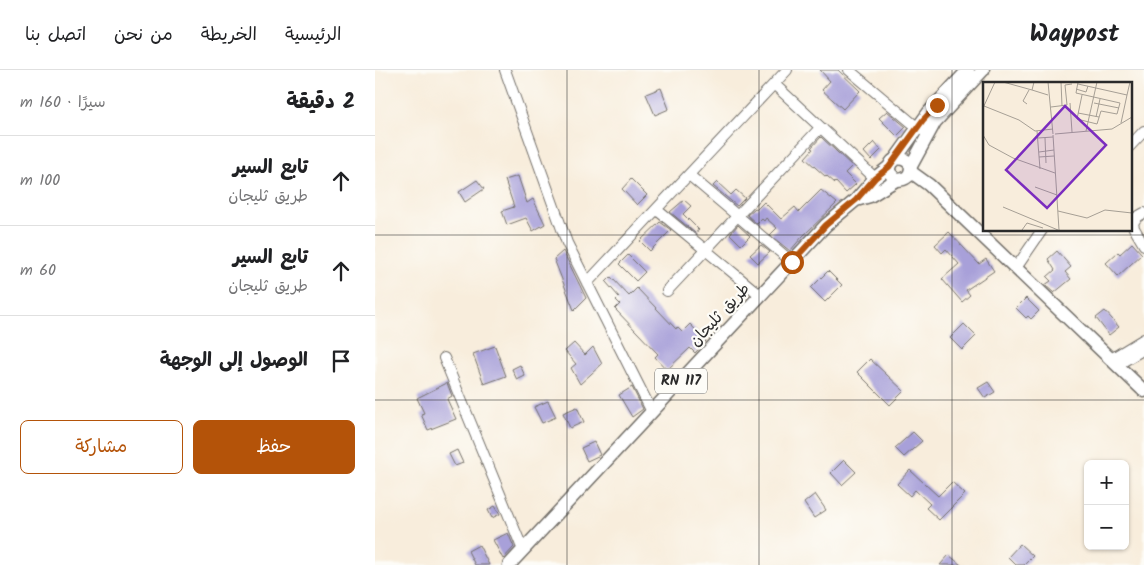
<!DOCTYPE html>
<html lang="ar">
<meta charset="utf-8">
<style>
:root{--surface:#fff;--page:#f6f6f6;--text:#202124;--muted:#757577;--line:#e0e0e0;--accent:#b45309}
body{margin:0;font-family:Kalam,"Playpen Sans Arabic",sans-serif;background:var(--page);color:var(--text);direction:rtl}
.controls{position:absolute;right:15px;bottom:15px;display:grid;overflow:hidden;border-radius:8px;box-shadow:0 1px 4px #0004}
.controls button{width:45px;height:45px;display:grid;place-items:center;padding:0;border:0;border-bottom:1px solid var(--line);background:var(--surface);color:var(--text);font:25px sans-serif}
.stop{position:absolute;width:15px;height:15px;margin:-11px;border:4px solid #b45309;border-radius:50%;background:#fff}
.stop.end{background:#b45309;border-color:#fff;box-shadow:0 1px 5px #0008}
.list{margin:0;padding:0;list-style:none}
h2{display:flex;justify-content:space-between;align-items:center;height:65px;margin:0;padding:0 20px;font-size:21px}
h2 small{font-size:16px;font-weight:400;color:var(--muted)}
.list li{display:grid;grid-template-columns:32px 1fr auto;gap:15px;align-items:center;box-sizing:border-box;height:90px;padding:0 20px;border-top:1px solid var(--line)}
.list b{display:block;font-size:19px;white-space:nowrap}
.list p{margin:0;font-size:16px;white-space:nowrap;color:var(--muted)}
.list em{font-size:16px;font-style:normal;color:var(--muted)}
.actions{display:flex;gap:10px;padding:15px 20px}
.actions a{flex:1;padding:11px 0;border:1px solid var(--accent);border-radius:8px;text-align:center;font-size:18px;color:var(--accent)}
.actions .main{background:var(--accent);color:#fff}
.icon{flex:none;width:28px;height:28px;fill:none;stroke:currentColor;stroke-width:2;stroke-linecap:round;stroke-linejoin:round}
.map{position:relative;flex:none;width:769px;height:495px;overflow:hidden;direction:ltr}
header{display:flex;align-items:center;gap:30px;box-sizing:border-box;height:70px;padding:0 25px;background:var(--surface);border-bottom:1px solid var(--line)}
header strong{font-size:24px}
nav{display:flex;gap:28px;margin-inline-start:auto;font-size:18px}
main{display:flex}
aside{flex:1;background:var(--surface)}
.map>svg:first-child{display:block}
.building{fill:#a8a0d9}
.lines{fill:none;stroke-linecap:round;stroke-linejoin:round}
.minor-casing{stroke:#736f69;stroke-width:12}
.major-casing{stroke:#736f69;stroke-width:15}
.minor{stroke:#fff;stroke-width:10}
.major{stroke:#fff;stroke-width:12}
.route{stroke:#b45309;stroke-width:6}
.grid{fill:none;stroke:#2b2b2b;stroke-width:1;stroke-opacity:0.55}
.labels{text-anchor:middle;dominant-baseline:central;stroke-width:4.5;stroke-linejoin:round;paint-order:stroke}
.shield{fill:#fdfcf7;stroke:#6a6a68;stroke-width:1}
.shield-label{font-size:15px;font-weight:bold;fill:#2b2b2b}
.street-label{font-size:16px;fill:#2b2b2b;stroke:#fdfcf7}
.inset-road{fill:none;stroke:#a69f95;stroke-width:1}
.view{fill:#7b2cbf;fill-opacity:0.15;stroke:#7b2cbf;stroke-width:2.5}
.inset-edge{fill:none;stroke:#2b2b2b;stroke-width:2.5}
</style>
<header>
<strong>Waypost</strong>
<nav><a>الرئيسية</a><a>الخريطة</a><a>من نحن</a><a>اتصل بنا</a></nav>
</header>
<main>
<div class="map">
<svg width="769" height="495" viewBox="0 0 769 495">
<rect width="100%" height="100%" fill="#fdfcf7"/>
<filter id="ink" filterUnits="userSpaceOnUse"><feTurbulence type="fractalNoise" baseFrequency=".02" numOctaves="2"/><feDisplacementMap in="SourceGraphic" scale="10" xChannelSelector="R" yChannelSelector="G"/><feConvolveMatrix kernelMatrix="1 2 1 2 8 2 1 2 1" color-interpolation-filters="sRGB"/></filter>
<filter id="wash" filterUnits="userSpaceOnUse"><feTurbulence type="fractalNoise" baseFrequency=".0096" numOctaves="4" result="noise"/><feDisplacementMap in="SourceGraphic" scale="20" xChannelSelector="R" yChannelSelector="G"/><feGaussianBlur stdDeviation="1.12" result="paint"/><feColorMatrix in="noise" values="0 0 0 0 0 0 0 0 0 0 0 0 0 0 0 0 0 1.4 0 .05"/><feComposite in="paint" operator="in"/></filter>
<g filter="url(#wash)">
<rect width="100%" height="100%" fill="#f8eddc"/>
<g id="blocks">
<path class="building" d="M445,0H463L485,21L468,39L447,20L455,11Z
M286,18L294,39L280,45L271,24Z
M512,41L531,57L522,66L504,48Z
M446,67L477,96L470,103L481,114L471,123L461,112L460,113L452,106L451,107L430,88L438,79L436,78Z
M499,72L506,80L496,90L489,82Z
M143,106L152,133L158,129L170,154L158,161L151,148L132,155L127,141L139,137L130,110Z
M256,109L272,125L262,135L247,119Z
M102,110L109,119L90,132L84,122Z
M342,112L356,125L361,120L370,128L362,136L338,116Z
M446,120L462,133L427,167L415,181L395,165L402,158L391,148L389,151L387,149L382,154L372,145L380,138L382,139L389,132L406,149L420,137L424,142Z
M309,130L316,136L308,144L324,160L320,163L295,142Z
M285,152L296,160L275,181L265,171Z
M363,155L375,166L366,175L355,164Z
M574,162L604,194L611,189L619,201L591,220L595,225L587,232L567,209L584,194L571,179L567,183L560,175Z
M757,173L767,184L743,206L731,193L743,182L745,184Z
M386,175L395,182L383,193L375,185Z
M188,181L211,228L199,240L179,189Z
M682,181L696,197L690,202L696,209L679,223L670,215L676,211L672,207L680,200L673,189Z
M253,185L270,202L261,211L244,194Z
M453,201L467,215L450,232L436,218Z
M236,207L254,226L262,218L301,259L302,257L307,262L315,254L331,271L320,283L315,278L292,300L280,287L283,284L240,239L245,234L241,230L244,227L231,212Z
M651,228L664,241L656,249L653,246L651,248L641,238Z
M730,241L744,257L734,265L721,248Z
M589,254L601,266L587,280L575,268Z
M199,273L210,285L218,277L227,294L205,314L196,298L201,294L190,281Z
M120,276L131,306L109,314L98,284Z
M495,289L529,321L515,335L482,302Z
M145,295L150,306L142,310L137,299Z
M613,312L620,322L610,328L603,318Z
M72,313L77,326L72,329L81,349L53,360L46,344L49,343L42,328Z
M257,317L268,339L257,347L244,325Z
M173,331L181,347L167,353L159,337Z
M202,337L209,352L195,358L188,343Z
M538,362L547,371L529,387L520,378Z
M219,372L225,385L212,391L206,378Z
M82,380L88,393L80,396L74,384Z
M469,390L481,402L467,415L456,403Z
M535,400L563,426L577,412L590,424L564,450L551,438L555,434L540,420L535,426L522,414Z
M440,424L451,440L439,448L429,433Z
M120,436L125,444L117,448L113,440Z
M133,463L139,477L128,489L118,470Z
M645,474L658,486L649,495H641L633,487Z
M104,475L114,495H100L93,481Z
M574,485L586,495H565Z"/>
</g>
</g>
<g filter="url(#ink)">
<use href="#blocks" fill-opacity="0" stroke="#736f69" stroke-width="1"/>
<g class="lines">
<g class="minor-casing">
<path id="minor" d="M130,0L192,173L277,342
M474,0L543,58L549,61
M399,14L500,108
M755,76L769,61
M314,105L417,192
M282,140L385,225
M769,143L762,147L758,153L759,158L769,175
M641,198L667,160
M212,213L412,0
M292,221L445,58
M69,288L148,480
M736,289L769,269
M742,295L769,279"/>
</g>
<g class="major-casing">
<path id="major" d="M521,88L554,42L593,0
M536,96C529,84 513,87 514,102L521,110C531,110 536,106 536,96L560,52L608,0
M536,102L554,115L769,321
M481,130L495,126L521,110
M134,495L451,155L481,130L500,108L514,97"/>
</g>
<use href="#minor" class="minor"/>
<use href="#major" class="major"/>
</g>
</g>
<g class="lines" filter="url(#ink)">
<path class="route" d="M417,192L451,155L481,130L500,108L514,97L548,50L562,35"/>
</g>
<path class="grid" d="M192,0V495M384,0V495M577,0V495M0,165H769M0,330H769"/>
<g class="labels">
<rect class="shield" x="280" y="298.5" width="52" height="25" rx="4"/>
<g class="shield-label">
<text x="306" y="311">RN 117</text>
</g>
<g class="street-label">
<text transform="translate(345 245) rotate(-47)">طريق ثليجان</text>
</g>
</g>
<g transform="translate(608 12)">
<rect width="149" height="149" fill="#f8eddc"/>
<path class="inset-road" d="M20,0L49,8M51,0L49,8L65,13M65,0L70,52M78,0L79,24M95,0L93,11L137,21L134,32L118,29L114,42L94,37L99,13M95,2L144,13L147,0M93,7L103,10L105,4M87,21L89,50M111,21L136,26M44,22L40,19L46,8M1,24L36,38L52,49L70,47M68,25L84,23L82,3L89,2M0,26L12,0M95,31L116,35M113,35L117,17M138,41L144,13M54,49L57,87M103,49L114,0M72,52L129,47L149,35M0,53L6,63L30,76L72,91M70,53L76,148M55,56L70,55M62,56L63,81M56,70L71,68M56,75L71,74M52,105L74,113M20,125L75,148M75,129L104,136L122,128L149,131M39,148L44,141L60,146"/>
<path class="view" d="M82,24L123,63L64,126L23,88Z"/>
<rect width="149" height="149" class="inset-edge"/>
</g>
</svg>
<div class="controls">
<button>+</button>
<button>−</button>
</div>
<div class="stop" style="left:417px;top:192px"></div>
<div class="stop end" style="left:562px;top:35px"></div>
</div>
<aside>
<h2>2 دقيقة<small>سيرًا · 160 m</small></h2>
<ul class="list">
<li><svg class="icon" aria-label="ahead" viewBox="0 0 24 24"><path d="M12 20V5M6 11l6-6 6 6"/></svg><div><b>تابع السير</b><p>طريق ثليجان</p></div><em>100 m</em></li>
<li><svg class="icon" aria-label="ahead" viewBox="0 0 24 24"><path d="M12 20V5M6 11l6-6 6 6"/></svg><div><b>تابع السير</b><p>طريق ثليجان</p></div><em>60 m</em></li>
<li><svg class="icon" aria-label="arrive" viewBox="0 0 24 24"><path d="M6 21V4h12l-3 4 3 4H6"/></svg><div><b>الوصول إلى الوجهة</b></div></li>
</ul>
<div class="actions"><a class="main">حفظ</a><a>مشاركة</a></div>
</aside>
</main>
